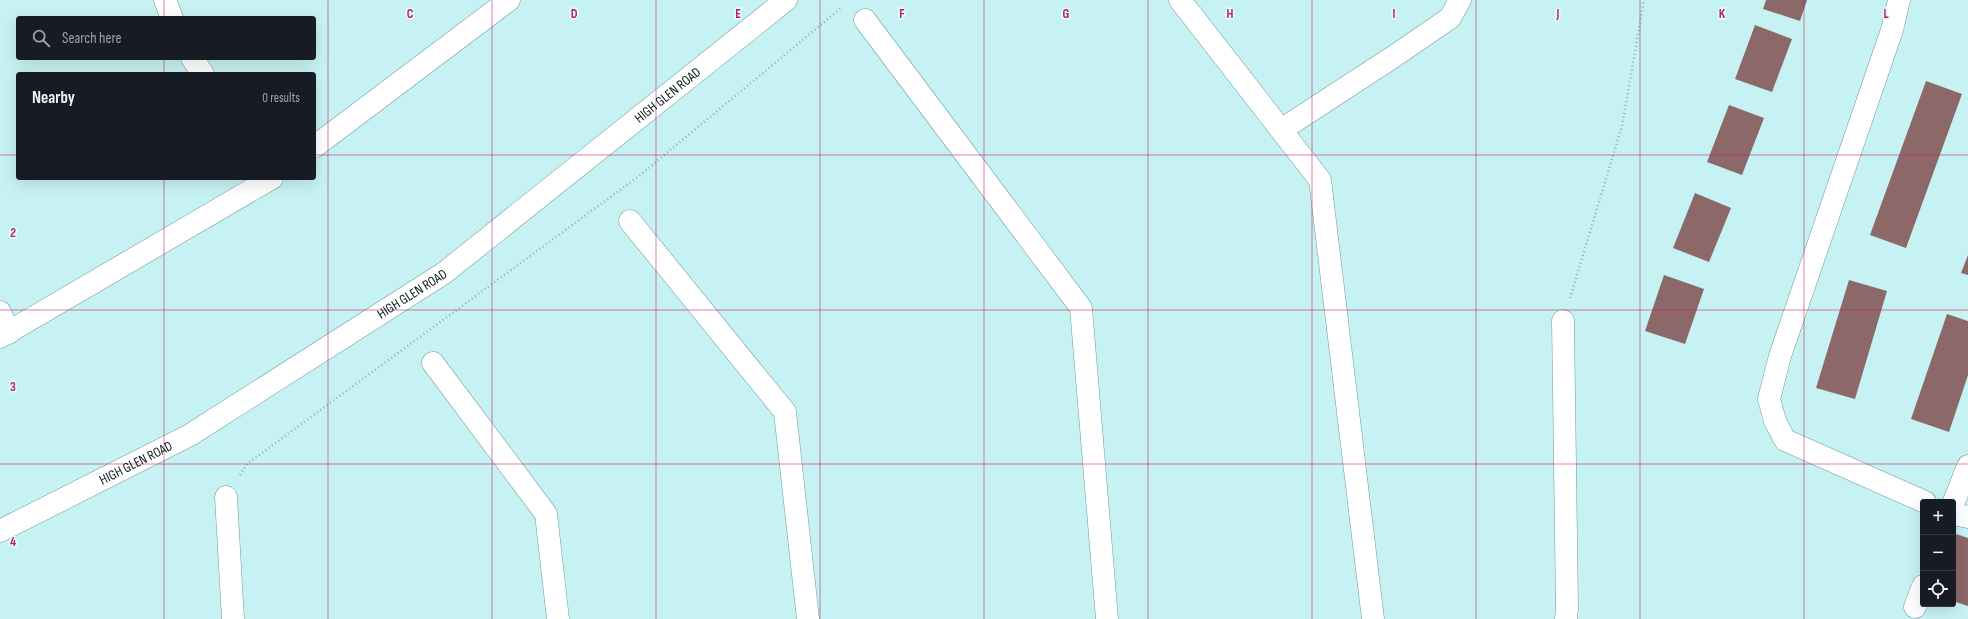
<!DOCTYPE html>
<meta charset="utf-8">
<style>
:root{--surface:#171b24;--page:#20242c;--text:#f1f3f6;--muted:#9ea1a6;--line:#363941}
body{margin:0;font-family:"Sofia Sans Condensed",sans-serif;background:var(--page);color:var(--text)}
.controls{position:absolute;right:12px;bottom:12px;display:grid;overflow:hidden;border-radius:4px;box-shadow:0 4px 16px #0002}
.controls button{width:36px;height:36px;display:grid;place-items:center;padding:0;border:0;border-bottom:1px solid var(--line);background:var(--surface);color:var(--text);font:20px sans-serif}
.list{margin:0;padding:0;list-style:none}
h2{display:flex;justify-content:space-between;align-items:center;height:52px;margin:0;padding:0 16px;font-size:17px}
h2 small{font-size:13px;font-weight:400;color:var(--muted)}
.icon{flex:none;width:22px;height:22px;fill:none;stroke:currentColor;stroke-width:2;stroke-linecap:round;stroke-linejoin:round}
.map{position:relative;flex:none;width:1968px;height:619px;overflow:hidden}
.search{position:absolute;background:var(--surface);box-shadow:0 4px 16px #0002;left:16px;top:16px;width:300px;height:44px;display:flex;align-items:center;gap:10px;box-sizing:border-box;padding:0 14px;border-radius:4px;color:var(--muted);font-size:15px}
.panel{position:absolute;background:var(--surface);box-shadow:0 4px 16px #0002;left:16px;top:72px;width:300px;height:108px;border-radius:4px}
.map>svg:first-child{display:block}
.building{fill:#8c6968}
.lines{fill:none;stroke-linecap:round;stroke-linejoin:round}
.minor-casing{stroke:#70999b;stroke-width:23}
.major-casing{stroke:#70999b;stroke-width:23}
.path{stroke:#8eb1b2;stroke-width:2.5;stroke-dasharray:1 3;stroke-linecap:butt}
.minor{stroke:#fff;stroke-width:22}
.major{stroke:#fff;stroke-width:22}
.grid{fill:none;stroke:#c2185b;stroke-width:1;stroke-opacity:0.55}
.labels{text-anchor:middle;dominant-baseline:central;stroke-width:3.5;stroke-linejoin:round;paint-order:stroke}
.street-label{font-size:14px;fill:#0a1b1b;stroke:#dbfeff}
.grid-label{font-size:13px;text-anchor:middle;font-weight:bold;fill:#c2185b;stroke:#dbfeff;stroke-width:3.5;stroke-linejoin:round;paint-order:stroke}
</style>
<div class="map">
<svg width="1968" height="619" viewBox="0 0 1968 619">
<rect width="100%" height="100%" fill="#c7f2f4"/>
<path class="building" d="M1766,0H1807L1800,21L1763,9Z
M1755,25L1792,39L1772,92L1735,79Z
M1926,81L1962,94L1906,248L1870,235Z
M1729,105L1764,118L1742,175L1707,162Z
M1695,193L1731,208L1709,262L1673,248Z
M1968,255V275L1961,273Z
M1664,275L1704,289L1685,344L1645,331Z
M1849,280L1887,291L1855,399L1816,388Z
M1947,314L1968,321V375L1949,432L1911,419Z
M1956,534L1968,538V606L1953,601V545Z"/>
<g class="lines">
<g class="minor-casing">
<path id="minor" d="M165,0L172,18
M1180,0L1320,180L1373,619
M1899,0L1892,30L1780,356L1769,399L1775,421L1785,440L1925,502
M865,20L1081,308L1107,619
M192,58L203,74
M1281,130L1393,57L1450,18L1460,0
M314,147L509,0
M630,221L785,412L808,619
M0,312L9,333
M1563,321L1567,608L1566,619
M0,337L272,178
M433,363L546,514L558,619
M226,497L233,619
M1953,504L1968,466
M1953,514L1968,517
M1915,607L1923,586"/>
</g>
<g class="major-casing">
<g id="major">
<path id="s1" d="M0,531L190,435L444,273L786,0"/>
</g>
</g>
<path class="path" d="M1570,298L1622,126L1644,0
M240,475L247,464L639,176L841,8"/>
<use href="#minor" class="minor"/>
<use href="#major" class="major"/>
</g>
<path class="grid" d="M164,0V18M328,0V619M492,0V619M656,0V619M820,0V619M984,0V619M1148,0V619M1312,0V619M1476,0V619M1640,0V619M1804,0V619M164,58V74M0,155H18M314,155H1968M164,178V619M0,310H1968M0,464H1968"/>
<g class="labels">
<g class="street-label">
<text stroke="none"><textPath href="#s1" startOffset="800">HIGH GLEN ROAD</textPath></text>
<text stroke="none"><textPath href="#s1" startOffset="476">HIGH GLEN ROAD</textPath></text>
<text stroke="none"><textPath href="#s1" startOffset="152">HIGH GLEN ROAD</textPath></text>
</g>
</g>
<g class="grid-label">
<text x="410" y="18">C</text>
<text x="574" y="18">D</text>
<text x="738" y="18">E</text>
<text x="902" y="18">F</text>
<text x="1066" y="18">G</text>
<text x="1230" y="18">H</text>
<text x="1394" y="18">I</text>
<text x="1558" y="18">J</text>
<text x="1722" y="18">K</text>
<text x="1886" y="18">L</text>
<text x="13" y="237">2</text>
<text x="13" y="391">3</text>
<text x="13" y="546">4</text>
</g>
</svg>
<div class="controls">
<button>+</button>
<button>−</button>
<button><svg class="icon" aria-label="locate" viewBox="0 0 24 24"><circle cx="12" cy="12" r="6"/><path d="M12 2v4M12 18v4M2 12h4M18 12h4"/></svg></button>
</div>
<div class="search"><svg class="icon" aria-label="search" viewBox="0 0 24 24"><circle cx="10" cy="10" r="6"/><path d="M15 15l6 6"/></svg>Search here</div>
<section class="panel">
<h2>Nearby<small>0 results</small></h2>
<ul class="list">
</ul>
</section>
</div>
